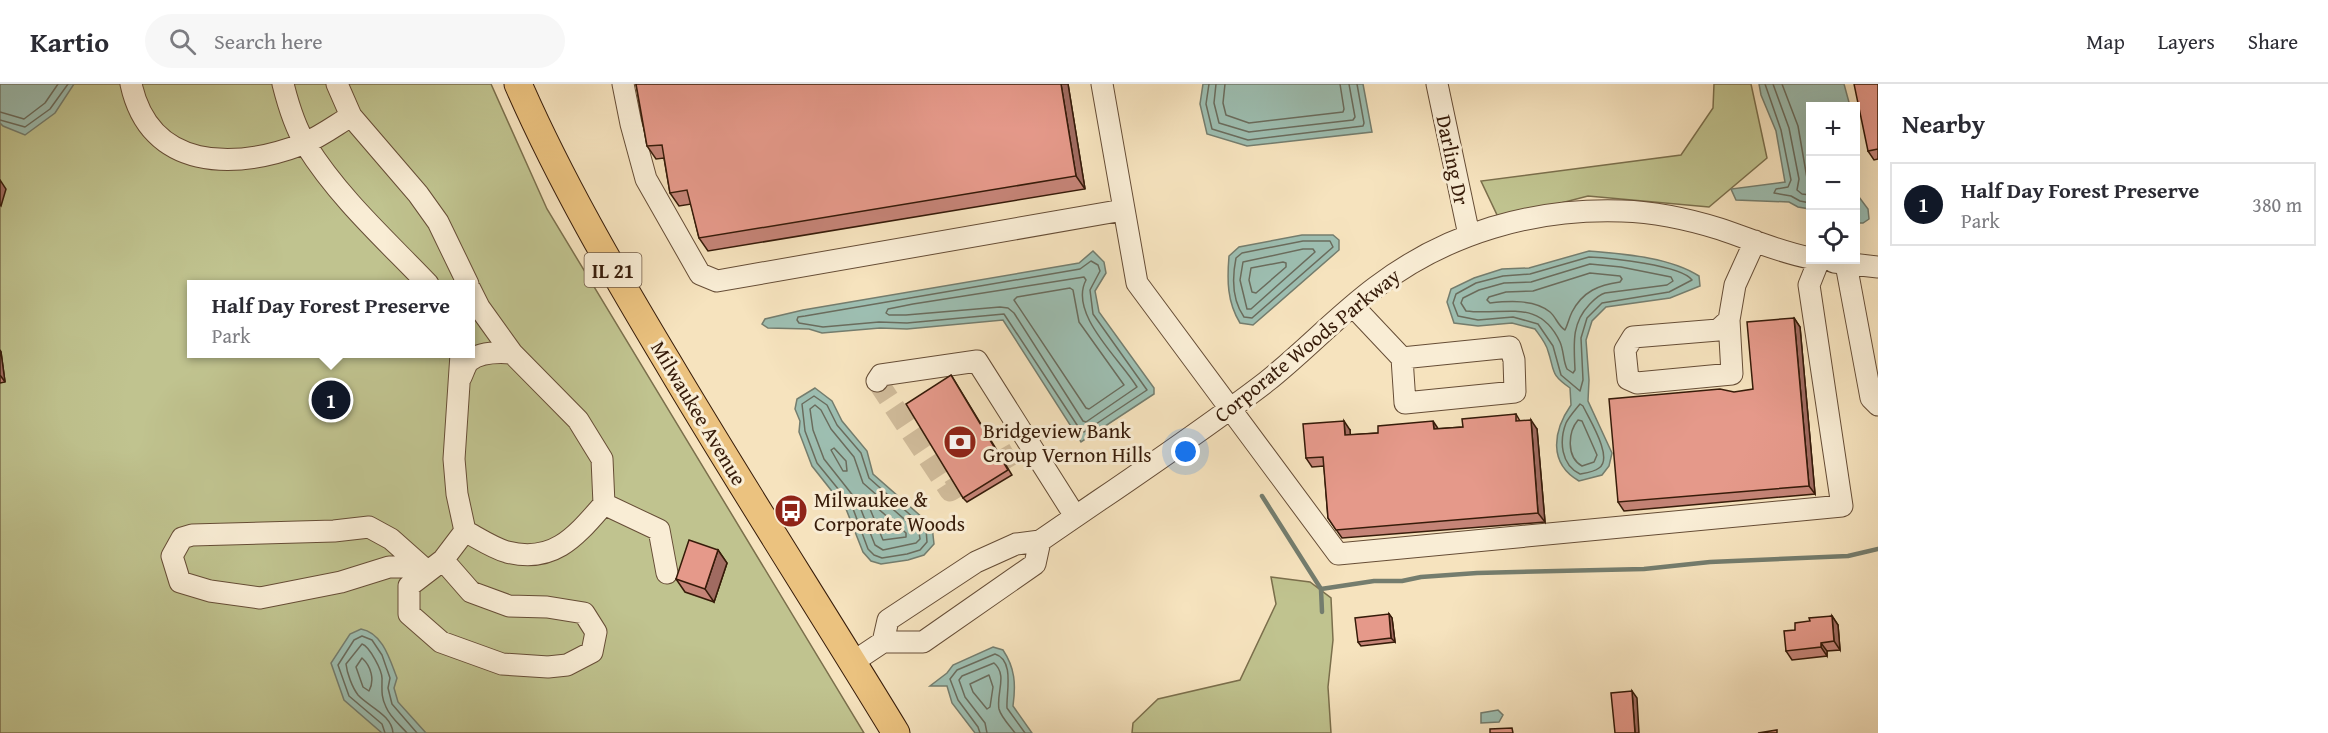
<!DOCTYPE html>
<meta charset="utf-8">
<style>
:root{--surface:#fff;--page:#f7f7f7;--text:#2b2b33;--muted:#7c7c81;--line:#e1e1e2;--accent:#111827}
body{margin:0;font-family:"Gentium Book Plus",serif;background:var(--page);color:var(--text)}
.controls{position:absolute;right:18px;top:18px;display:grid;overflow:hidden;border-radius:0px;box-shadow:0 6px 24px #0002}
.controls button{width:54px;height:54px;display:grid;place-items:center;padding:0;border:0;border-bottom:2px solid var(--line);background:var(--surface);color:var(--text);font:30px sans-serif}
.you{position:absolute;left:1186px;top:368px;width:21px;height:21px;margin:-15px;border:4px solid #fff;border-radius:50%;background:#1a73e8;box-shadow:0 0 0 9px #1a73e833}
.badge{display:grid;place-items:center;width:39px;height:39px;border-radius:50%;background:var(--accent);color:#fff;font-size:20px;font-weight:700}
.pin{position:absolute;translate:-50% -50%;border:3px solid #fff;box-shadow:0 2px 6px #0006}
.popup{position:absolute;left:187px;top:196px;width:288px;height:78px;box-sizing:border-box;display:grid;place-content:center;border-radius:0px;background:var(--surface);filter:drop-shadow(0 2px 4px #0005);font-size:20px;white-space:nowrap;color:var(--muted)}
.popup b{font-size:22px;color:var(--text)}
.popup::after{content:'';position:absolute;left:50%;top:100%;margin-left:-12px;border:12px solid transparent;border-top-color:var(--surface)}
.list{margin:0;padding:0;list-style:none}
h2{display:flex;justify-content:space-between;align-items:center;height:78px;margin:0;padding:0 24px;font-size:26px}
h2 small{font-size:20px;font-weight:400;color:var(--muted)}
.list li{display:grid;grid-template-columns:39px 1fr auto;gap:18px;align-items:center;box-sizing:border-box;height:84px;margin:0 12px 12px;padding:0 12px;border:2px solid var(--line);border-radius:0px}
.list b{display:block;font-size:22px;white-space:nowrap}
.list p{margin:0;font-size:20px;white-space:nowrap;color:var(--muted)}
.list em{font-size:20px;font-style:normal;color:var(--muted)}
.icon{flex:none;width:33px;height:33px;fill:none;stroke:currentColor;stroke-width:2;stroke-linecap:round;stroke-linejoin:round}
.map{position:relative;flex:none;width:1878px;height:649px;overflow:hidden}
header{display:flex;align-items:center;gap:36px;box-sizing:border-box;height:84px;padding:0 30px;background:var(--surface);border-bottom:2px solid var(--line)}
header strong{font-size:28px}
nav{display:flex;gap:33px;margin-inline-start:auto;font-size:21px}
.search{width:420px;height:54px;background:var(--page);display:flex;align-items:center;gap:15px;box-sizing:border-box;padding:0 21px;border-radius:33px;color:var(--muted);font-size:22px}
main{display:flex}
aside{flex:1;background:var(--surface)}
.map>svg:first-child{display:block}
.green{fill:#c0c38f;stroke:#7b6f4c;stroke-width:1.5;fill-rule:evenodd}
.water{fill:#9dbeb1;stroke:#747d6e;stroke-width:1.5}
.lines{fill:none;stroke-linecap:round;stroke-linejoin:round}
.shore{stroke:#6a6c5d;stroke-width:1.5}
.stream{stroke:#747d6e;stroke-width:4.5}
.minor-tunnel{stroke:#d0bb9a;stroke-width:21;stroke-dasharray:21 10;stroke-linecap:butt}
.minor-casing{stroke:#664d36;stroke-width:23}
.major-casing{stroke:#361b09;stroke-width:29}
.minor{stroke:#f9edd5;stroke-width:21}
.major{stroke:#ebc27f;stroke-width:27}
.wall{fill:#c58477;stroke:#361b09;stroke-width:1.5}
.shaded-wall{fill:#a06b61;stroke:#361b09;stroke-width:1.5}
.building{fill:#e5998a;stroke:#361b09;stroke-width:1.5}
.labels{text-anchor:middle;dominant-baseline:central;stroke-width:6;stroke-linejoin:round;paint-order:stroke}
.shield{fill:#f9edd5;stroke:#705a46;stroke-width:1.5}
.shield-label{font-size:20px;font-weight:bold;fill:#361b09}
.street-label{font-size:21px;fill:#361b09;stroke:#f9edd5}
.poi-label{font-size:21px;fill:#361b09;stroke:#f9edd5;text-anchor:start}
</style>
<header>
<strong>Kartio</strong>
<div class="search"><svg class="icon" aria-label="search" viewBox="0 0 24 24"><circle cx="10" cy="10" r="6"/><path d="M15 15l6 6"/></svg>Search here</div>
<nav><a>Map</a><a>Layers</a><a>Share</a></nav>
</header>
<main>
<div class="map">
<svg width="1878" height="649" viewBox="0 0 1878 649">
<rect width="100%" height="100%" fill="#f6e3be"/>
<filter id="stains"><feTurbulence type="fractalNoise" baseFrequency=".00333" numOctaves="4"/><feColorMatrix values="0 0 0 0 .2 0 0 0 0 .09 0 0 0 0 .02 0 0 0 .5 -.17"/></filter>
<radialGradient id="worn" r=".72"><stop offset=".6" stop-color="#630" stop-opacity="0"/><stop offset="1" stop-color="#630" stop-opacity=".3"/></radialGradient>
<path class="green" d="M0,0H491L547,125L864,649H0ZM192,200H470V270H192Z
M1714,0H1751L1767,74L1709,123L1588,112L1499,135L1481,97L1681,71L1713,24Z
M1271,493L1310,498L1331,514L1333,556L1328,603L1331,649H1132L1133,639L1158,615L1240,596L1276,520Z"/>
<path class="water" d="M0,0H74L55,29L25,51L3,42L0,39Z
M1203,0H1363L1372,48L1247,62L1207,50L1200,20Z
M1759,0H1844L1850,22H1810V125L1798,123L1789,118L1736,116L1731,105L1785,98L1776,47L1761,11Z
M1856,109L1868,125L1869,135L1863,139H1856Z
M1302,151H1333L1339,156V166L1253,241L1240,239C1227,218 1227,196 1229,172L1239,163Z
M1093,167L1104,178L1106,189L1095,207L1099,228L1154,304V310L1081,358L1003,236L907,245L880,244L822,249L809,245L768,244L762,240L765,235L803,226L1079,179Z
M1589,167C1623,170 1670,173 1699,192L1700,202L1670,214L1606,223L1592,237L1586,256L1589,296L1588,317L1612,369L1609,382L1602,391L1579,397C1548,379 1553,347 1571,321L1570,304C1550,290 1555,288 1548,267C1546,259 1540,252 1535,245L1512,239L1478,242L1454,239L1447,218L1451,205L1474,194L1502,185L1529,184Z
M815,304L832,317L842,337L867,367L873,390L932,442L934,460L924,471L908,476L881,480L871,477L863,468L846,425L812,382L799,348L800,337L795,325L797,315Z
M361,545C383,549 390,576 397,594L394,604L398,618L426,649H382L344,616L331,579L350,550Z
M993,563L1003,566C1015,584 1016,600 1013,622L1032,649H975L952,619L947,602H930L947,589L953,581Z
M1498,626L1503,631L1499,638L1481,639V629Z"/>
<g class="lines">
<path class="shore" d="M1209,0L1206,20L1212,45L1248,56L1363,42L1364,39L1357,0
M1216,0L1214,19L1219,39L1249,48L1353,36L1355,33L1349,0
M1225,0L1223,19L1226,31L1249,39L1343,28L1344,25L1340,0
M1765,0L1781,46L1791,96L1788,103L1776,105L1774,109L1791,112L1800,117L1810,119
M1773,0L1789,44L1799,95L1797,106L1802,110L1810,111
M1782,0L1798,42L1808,100L1810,102
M0,28L24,35L45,19L58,0
M0,36L25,43L50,25L68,0
M1303,157H1330L1333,163L1252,234L1244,233C1232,216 1232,194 1236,174L1242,169Z
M1303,165H1313L1315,168L1251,225H1247L1240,196L1243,178Z
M1589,173C1610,174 1681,181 1692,196L1669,208L1602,219L1587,234L1581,254L1583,296L1580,307L1561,291L1553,262L1538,240L1513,233L1478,236L1458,232L1453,219L1456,210L1476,199L1503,192L1530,190Z
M1091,177L1098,181L1100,187L1090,206L1093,230L1147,306L1084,348L1081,347L1004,230L907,239L879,238L823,243L799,239L797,236L798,233L805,232L1080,185Z
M1283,178L1286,179V183L1256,209L1252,208L1249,196L1251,184Z
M1590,180L1621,183L1671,193L1673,197L1667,201L1605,209C1598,211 1594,216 1589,221C1571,240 1574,261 1575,286L1573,289L1567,285C1563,277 1564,267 1560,258C1539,213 1504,232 1466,227L1461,219L1463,214L1479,206L1504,199L1531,198Z
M1590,189L1620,192L1622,195L1620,198C1599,201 1583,207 1572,228C1569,234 1568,240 1565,246C1558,242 1556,233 1550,228C1535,215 1508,217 1490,219L1487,216L1489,213L1506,208L1533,207Z
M1084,193L1086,196C1068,230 1121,276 1137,303L1086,338L1083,337L1014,229L1008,224L1000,223L906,231H889L886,229L888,225L913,220Z
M1070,204L1073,206L1079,238L1124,301L1089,325L1086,324L1014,216L1017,213Z
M814,312L827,321L837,341L861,369L869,394L926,445L927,458L920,466L907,470L882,474L874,471L868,465L852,422L817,379L805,347L802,320Z
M1580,320L1583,322C1589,335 1614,374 1599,384C1594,388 1586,389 1580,390C1561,381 1559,357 1566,339C1569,333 1576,325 1580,320Z
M815,321L821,326L831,345L854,373L863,399L919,448L920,455L916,459L883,466L875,461L858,418L824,375L813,346L810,325Z
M1578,336L1582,337L1597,371L1594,378L1582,382C1566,373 1568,348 1578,336Z
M834,364L846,377L847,387H843L831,366Z
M872,422H875L906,449V453L883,456L870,425Z
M362,574C371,582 375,596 369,607L363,603L356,583Z
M989,591L993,603L990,623L987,625L973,608L970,600Z
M385,649L382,640L349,612L338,581L354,556L362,552L372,556L382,571L390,594L388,604L392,620L417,649
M393,649C392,631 369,623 358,611C352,603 347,589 346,580L362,560C369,562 383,587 382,596C382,606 381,613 386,623C390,633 400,641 407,649
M980,649L978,643L958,616L950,595L957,586L995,570C1015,576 1006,609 1007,624L1025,649
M987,649L985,639L965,613L959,596L962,592L994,579C1008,591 996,609 999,625C1001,633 1010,642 1015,649"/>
<path class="stream" d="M1262,412L1321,505L1322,528
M1321,505L1374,497H1402L1421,493L1477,489L1644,485L1710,478L1848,472L1878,465"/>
<path class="minor-tunnel" d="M877,297L950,407L1030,360"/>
<g class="minor-casing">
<path id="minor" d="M131,0C150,87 234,86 303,60C320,53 336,41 351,32
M283,0C288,20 295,43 306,61C339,114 386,156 428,200
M337,0L351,32L418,110L438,138L468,200
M623,0L631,40L646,95L700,190L717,197L1123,126
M1102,0L1137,199L1338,470L1842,422L1809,201L1819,176
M1437,0L1469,151
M1834,178L1878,183
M1846,180L1871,314L1878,321
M1353,222L1402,274L1510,263L1514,276L1515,308L1405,319L1402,274
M1729,236L1732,290L1637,299L1628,295L1625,266L1633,253L1718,246L1729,236L1735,201L1755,157
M461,270L454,375L457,410L465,447C478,454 493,464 507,468C554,480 576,452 604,420L602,375L578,336L512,269L479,223L470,205
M460,295C463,290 465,281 469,277C480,268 499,268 512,269
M877,297L881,291L977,277L1075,432
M604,420L659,446L667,489
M369,443L391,455L427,487L408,483H389L341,498L260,514L210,507L180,498L172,472L182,454L192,451L334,447Z
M1040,457C1115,405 1193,354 1266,298C1304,268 1337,232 1376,203C1447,149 1533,124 1622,127C1655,128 1688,135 1720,145C1750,155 1779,168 1810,174
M443,476L471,508L509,522L547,523L584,529L596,548L592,568L567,581L548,583L502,580L441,558L409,530V502L443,476L465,447
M853,578L883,558H923L1035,480L1040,457L1016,460L976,478L888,536L883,558"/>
</g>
<g class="major-casing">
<path id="major" d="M518,0C560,96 613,187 667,277C741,402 820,524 896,649"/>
</g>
<use href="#minor" class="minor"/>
<use href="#major" class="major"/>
</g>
<path class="wall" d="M636,0H1068L1085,105L708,167L699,154L691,120L679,122L670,109L664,74L656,75L647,62Z
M1878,0V75L1874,76L1868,67Z
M1794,234L1800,243L1815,410L1624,427L1618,418L1753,305Z
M0,266L1,268L5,298L0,299Z
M951,291L1012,391L967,418L963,414Z
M1516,330L1520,337L1537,345L1545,438L1342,454L1328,434L1324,382L1312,383L1306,374L1350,346V351L1463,343Z
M718,466L727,479L714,518L685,508L676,495Z
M1389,530L1392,534L1395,558L1361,562L1358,558Z
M1832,532L1838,541L1840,566L1827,567V572L1792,576L1786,567L1795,546L1810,537Z"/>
<path class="shaded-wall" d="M1061,0H1068L1085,105L1076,92Z
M0,96L6,105L1,122L0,121Z
M1794,234L1800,243L1815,410L1809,402Z
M0,266L1,268L5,298L0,291Z
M1531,336L1537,345L1545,438L1538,429Z
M1344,337L1350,346L1351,360L1345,351Z
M1433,337L1439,346L1434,345Z
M718,466L727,479L714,518L705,505Z
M1389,530L1392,534L1395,558L1391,554Z
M1832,532L1838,541L1840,566L1834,557Z
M1821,559L1827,567V572L1821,563Z
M1632,607L1637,614L1639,649H1635Z"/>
<path class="building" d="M636,0H1061L1076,92L699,154L687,106L670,109L662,61L647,62Z
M1854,0H1878V65L1868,67Z
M1794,234L1809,402L1618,418L1609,315L1720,305L1734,308L1753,305L1747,238Z
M951,291L1008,386L963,414L906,320Z
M1516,330V337L1531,336L1538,429L1336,446L1328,434L1323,373L1306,374L1303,340L1344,337L1345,351L1378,349V342L1433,337L1434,345L1463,343L1462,335Z
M689,456L718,466L705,505L676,495Z
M1389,530L1391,554L1358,558L1355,534Z
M1832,532L1834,557L1821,559V563L1786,567L1784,547L1795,546V539L1810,537L1809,534Z
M1632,607L1635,649H1615L1611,609Z
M1512,644L1513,649H1490V645Z
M1777,646V649H1758Z"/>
<defs>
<g id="bank-disc" transform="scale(1.725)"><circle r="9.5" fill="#8f2418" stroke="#f9edd5"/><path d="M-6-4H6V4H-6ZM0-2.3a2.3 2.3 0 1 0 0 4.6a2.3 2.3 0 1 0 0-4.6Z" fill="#fff"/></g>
<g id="bus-disc" transform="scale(1.725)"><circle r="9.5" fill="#8f2418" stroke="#f9edd5"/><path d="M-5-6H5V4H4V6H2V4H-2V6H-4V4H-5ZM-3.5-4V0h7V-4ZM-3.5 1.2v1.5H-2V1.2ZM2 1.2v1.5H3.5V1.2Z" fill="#fff"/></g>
</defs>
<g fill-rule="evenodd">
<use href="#bank-disc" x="960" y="358"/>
<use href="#bus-disc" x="791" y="427"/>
</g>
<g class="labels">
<rect class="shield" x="584.5" y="169" width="57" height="34" rx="4.5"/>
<g class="shield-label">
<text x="613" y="186">IL 21</text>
</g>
<g class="street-label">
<text transform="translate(1453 76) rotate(78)">Darling Dr</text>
<text transform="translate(1307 261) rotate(-39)">Corporate Woods Parkway</text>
<text transform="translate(699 329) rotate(59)">Milwaukee Avenue</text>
</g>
<g class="poi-label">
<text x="983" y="346">Bridgeview Bank<tspan x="983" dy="24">Group Vernon Hills</tspan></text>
<text x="814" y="415">Milwaukee &amp;<tspan x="814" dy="24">Corporate Woods</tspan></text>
</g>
</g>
<rect width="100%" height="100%" filter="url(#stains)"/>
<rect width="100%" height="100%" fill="url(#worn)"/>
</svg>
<div class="controls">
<button>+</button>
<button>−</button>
<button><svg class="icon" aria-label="locate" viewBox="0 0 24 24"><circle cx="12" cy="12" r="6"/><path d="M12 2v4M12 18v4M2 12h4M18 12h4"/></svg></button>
</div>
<div class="you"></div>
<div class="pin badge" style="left:331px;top:316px">1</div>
<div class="popup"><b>Half Day Forest Preserve</b>Park</div>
</div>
<aside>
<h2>Nearby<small></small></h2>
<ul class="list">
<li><span class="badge">1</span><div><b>Half Day Forest Preserve</b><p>Park</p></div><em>380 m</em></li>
</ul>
</aside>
</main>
